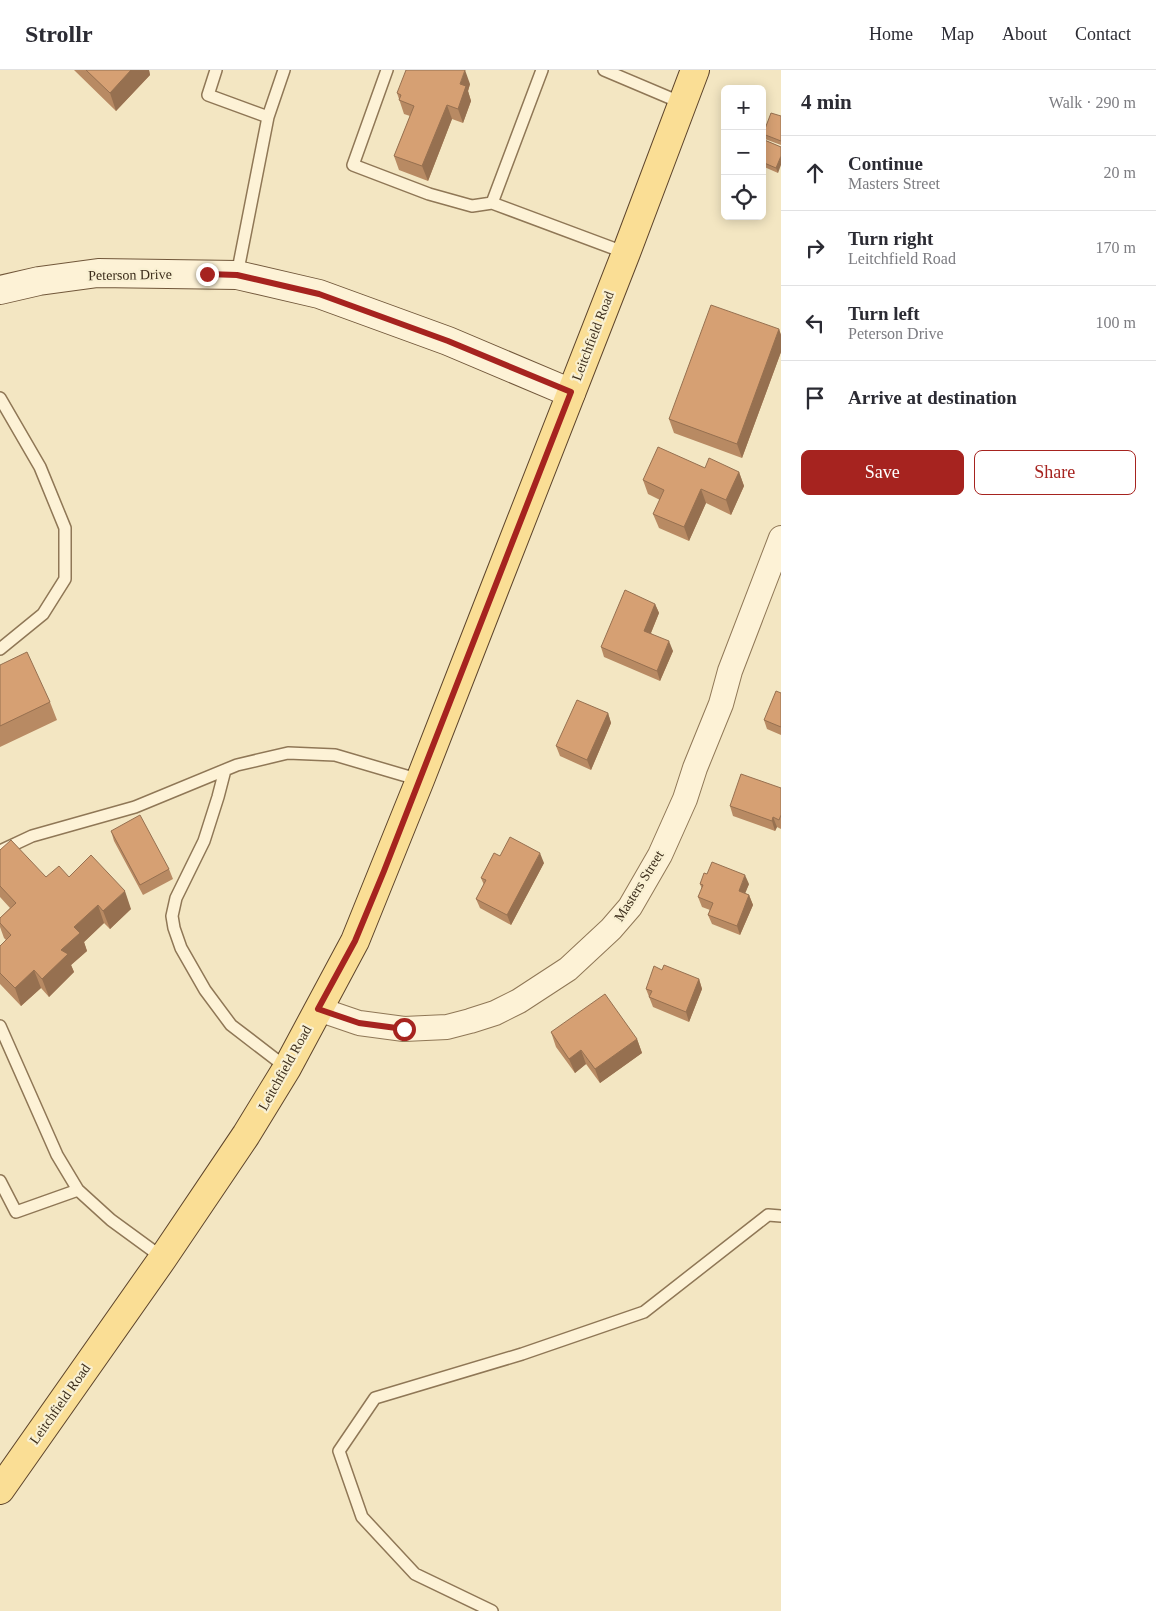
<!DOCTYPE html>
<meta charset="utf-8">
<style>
:root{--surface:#fff;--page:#f2f2f3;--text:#2b2b33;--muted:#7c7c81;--line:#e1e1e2;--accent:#a6231f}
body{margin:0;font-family:Georgia,serif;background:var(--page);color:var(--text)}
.controls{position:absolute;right:15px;top:15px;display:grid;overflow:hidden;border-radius:8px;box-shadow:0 2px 12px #0003}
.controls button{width:45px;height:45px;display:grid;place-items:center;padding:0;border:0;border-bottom:1px solid var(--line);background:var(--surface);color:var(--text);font:25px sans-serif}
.stop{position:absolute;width:15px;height:15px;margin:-11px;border:4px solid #a6231f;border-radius:50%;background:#fff}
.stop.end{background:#a6231f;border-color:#fff;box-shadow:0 1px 5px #0008}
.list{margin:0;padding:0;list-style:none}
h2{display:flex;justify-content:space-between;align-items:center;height:65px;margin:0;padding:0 20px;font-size:21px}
h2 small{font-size:16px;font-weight:400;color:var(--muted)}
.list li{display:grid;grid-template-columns:32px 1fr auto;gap:15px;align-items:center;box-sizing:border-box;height:75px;padding:0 20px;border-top:1px solid var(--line)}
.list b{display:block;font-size:19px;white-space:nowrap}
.list p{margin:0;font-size:16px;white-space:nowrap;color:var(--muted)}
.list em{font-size:16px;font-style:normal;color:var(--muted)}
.actions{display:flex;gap:10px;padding:15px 20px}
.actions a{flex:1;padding:11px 0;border:1px solid var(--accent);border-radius:8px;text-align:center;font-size:18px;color:var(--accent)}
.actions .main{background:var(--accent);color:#fff}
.icon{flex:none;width:28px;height:28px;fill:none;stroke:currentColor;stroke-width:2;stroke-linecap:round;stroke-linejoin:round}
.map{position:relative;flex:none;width:781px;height:1541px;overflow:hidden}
header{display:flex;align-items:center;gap:30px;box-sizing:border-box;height:70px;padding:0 25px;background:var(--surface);border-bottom:1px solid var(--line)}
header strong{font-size:24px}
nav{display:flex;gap:28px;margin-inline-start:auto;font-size:18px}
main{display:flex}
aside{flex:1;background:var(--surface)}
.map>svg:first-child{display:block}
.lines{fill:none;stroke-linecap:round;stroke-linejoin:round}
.lane-casing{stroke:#8f7756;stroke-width:14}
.street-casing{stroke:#8f7756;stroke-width:26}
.secondary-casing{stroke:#71573a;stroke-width:30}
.primary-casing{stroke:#5d442b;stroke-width:30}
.lane{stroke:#fdf2d6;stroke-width:11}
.street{stroke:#fdf2d6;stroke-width:24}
.secondary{stroke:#fdf2d6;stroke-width:28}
.primary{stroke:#fade95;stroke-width:28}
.wall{fill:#b88a63}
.shaded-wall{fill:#967050}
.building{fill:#d6a073;stroke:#967050}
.route{stroke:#a6231f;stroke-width:6}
.labels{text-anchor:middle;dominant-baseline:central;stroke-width:4.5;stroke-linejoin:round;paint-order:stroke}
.street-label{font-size:14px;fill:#3d2e1c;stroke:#f9f0d2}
</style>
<header>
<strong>Strollr</strong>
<nav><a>Home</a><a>Map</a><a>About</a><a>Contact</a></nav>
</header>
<main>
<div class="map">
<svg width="781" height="1541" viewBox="0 0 781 1541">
<rect width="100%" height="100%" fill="#f3e6c2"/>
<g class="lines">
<g class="lane-casing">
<path id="lane" d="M216,0L208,25L268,47
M387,0L353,95L429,124L472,136L492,133
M542,0L492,133L626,183
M604,0L682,33
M237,205L268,47L284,0
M0,328L40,397L65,458V509L43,544L0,579
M225,700L218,727L204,771L176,828L172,846L174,858L181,878L205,920L231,955L287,998
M0,781L32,766L135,737L237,695L288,683L335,685L420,710
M0,956L57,1085L78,1120L111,1150L163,1188
M0,1111L16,1142L78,1120
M492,1541L415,1504L362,1447L339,1381L375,1328L522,1284L644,1242L768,1145L781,1146"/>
</g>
<g class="street-casing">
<path id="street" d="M318,939L359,953L404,959L447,957L470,951L495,943L519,931L568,899L611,859L630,837L660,785L685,729L695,698L721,634L730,601L781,468"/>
</g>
<g class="secondary-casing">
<path id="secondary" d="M0,220L39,211L98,203L237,205L319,224L448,271L571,323"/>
</g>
<g class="primary-casing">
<path id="primary" d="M0,1420L163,1188L246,1065L287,998L355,871L420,710L496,515L626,183L695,0"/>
</g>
<use href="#lane" class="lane"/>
<use href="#street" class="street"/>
<use href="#secondary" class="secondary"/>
<use href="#primary" class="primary"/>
</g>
<path class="wall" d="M74,0H149L150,5L116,41Z
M470,14L468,21L471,31L463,53L452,49L428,111L399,100L394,86L410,46L404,44L397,23Z
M781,46V75L765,69L763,64Z
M762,69L781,77L778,103L762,96Z
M779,259L781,265V282L742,388L674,363L669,349Z
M705,398L739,402L744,416L731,445L706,433L689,471L659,458L653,444L660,430L648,424L643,410Z
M655,534L659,543L651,563L673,581L660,611L604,587L601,577Z
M0,595L50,632L57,650L0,677Z
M781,623V665L767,659L764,650Z
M608,643L611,653L591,700L560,686L556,676Z
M781,718V759L777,757L775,761L733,746L730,736Z
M111,761L169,799L173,809L143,825L114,771Z
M0,780L46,807H69L131,839L110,859L104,853L84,872L87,881L71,895L74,902L49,927L41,918L21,936L0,914V876L6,870L4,868L0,857V848L10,838L0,827Z
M500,786L544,793L511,855L480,838L476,829L484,815L481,808Z
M700,814H749L745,823L749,825L753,835L740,865L712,854L708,845L710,840L702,837L698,827L702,819Z
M662,900L699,909L702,919L689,952L653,937L646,919Z
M551,962L637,969L642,983L600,1013L586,994L575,1003L556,977Z"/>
<path class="shaded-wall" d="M131,0H149L150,5L116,41L110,23Z
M465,0L470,14L468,21L471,31L463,53L458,39L460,14Z
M447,35L452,49L428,111L422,96Z
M781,86V95L778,103L776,98Z
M779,259L781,265V282L742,388L737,374Z
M739,402L744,416L731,445L726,430Z
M701,419L706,433L689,471L684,457Z
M655,534L659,543L648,570L644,561Z
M669,571L673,581L660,611L657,601Z
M608,643L611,653L591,700L587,690Z
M773,747L777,757L775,761L772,751Z
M540,783L544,793L511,855L507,845Z
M745,805L749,814L742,831L739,821Z
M125,821L131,839L110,859L103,841Z
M749,825L753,835L740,865L737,856Z
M98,835L104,853L84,872L87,881L71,895L74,902L49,927L42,909L61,880L74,857Z
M34,900L41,918L21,936L15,918Z
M699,909L702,919L689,952L686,942Z
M637,969L642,983L600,1013L595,999Z
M581,980L586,994L575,1003L569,989Z"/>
<path class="building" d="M86,0H131L110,23Z
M406,0H465L460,14L466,16L458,39L447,35L422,96L394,86L414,36L399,30L401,25L397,23Z
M771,43L781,46V71L763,64Z
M762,69L781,77V86L776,98L762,92Z
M711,235L779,259L737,374L669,349Z
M658,377L705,398L709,388L739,402L726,430L701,419L684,457L653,444L664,420L643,410Z
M625,520L655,534L644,561L669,571L657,601L601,577Z
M27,582L50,632L0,656V595Z
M776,621L781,623V657L764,650Z
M577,630L608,643L587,690L556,676Z
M741,704L781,718V745L779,750L773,747L772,751L730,736Z
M140,745L169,799L140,815L111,761Z
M510,767L540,783L507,845L476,829L486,810L481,808L494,783L500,786Z
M11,770L46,807L59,796L69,807L91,785L125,821L103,841L98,835L74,857L80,863L61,880L68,884L42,909L34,900L15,918L0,903V876L11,865L0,853V848L16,833L0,816V780Z
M712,792L745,805L739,821L749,825L737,856L708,845L713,833L698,827L703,815L700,814L704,803L707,804Z
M664,895L699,909L686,942L649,927L652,921L646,919L654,896L662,900Z
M605,924L637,969L595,999L581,980L569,989L551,962Z"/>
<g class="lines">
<path class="route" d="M207,204L237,205L319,224L448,271L571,322L384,801L355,871L318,939L359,953L404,959"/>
</g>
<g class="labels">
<g class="street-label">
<text transform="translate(130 205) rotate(-1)">Peterson Drive</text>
<text transform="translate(593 266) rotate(-69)">Leitchfield Road</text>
<text transform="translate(639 816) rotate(-58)">Masters Street</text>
<text transform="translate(285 998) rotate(-61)">Leitchfield Road</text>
<text transform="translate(60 1334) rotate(-55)">Leitchfield Road</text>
</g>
</g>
</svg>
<div class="controls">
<button>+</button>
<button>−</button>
<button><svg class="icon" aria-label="locate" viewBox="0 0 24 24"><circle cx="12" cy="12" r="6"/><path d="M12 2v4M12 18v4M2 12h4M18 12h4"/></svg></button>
</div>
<div class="stop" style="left:404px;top:959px"></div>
<div class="stop end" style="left:207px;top:204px"></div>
</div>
<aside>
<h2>4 min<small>Walk · 290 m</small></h2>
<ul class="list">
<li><svg class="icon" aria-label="ahead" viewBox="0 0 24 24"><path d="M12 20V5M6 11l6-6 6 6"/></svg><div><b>Continue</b><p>Masters Street</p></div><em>20 m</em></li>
<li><svg class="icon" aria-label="right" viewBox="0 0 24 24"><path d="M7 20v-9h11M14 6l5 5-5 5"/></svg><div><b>Turn right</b><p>Leitchfield Road</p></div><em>170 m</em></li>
<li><svg class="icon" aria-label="left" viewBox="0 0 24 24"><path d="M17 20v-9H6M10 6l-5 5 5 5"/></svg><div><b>Turn left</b><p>Peterson Drive</p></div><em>100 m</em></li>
<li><svg class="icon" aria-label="arrive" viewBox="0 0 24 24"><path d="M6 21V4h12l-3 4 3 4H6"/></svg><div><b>Arrive at destination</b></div></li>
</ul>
<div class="actions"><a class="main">Save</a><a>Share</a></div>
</aside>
</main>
